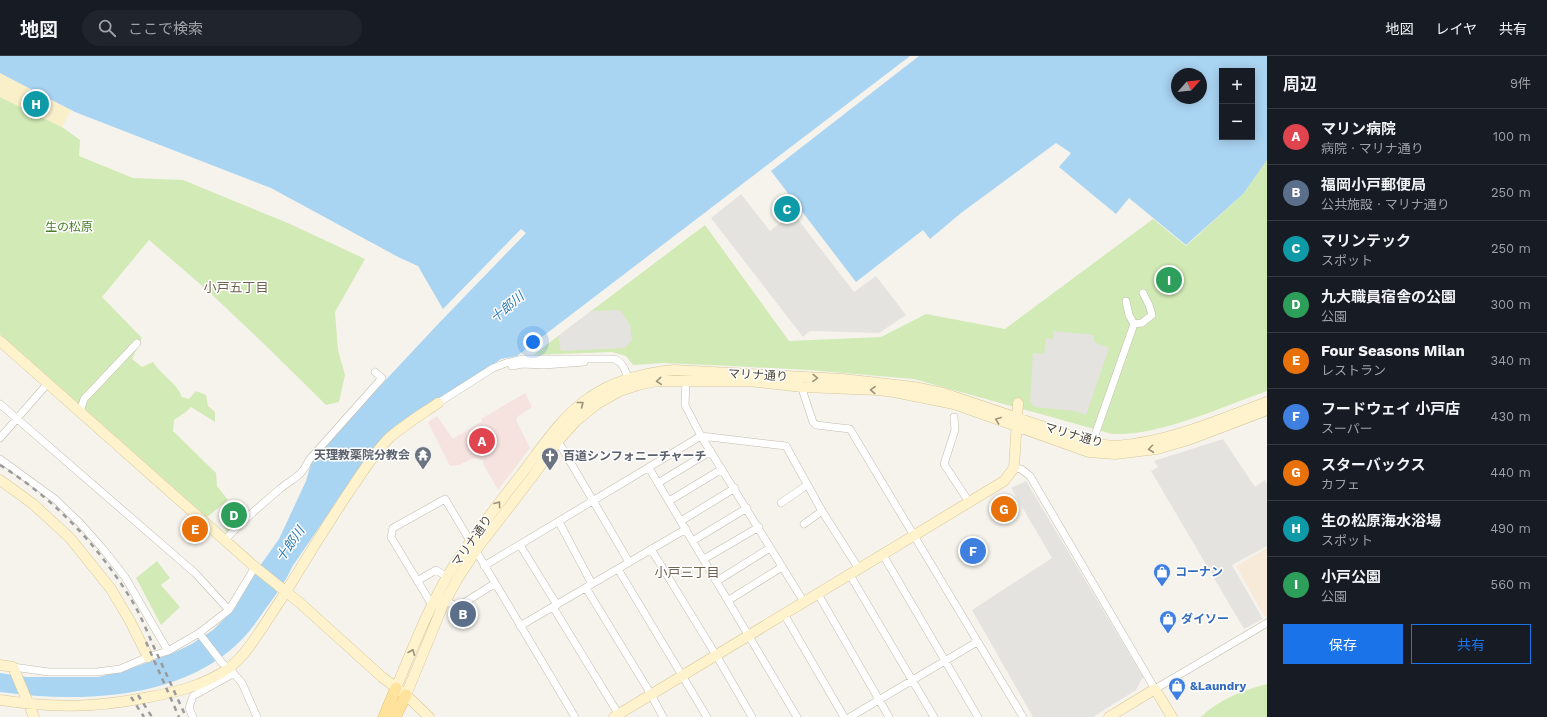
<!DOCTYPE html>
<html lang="ja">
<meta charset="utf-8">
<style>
:root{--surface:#171b24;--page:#20242c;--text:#f1f3f6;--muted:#9ea1a6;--line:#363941;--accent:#1a73e8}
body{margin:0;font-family:"Work Sans","Noto Sans JP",sans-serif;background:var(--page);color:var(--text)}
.controls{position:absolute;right:12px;top:12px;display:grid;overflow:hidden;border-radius:0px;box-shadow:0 2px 10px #0003}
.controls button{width:36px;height:36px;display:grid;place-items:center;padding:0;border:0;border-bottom:1px solid var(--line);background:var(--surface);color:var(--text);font:20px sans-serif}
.compass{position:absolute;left:1171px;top:12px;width:36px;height:36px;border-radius:50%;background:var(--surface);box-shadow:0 2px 10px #0003;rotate:63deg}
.you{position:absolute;left:533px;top:286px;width:14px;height:14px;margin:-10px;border:3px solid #fff;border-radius:50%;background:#1a73e8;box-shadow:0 0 0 6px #1a73e833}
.badge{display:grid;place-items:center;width:26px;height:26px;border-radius:50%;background:var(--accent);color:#fff;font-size:13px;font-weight:700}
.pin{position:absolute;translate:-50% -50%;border:2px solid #fff;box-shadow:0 1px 4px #0006}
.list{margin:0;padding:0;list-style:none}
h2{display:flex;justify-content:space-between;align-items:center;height:52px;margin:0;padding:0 16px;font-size:17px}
h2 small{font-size:13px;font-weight:400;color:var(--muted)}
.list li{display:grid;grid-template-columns:26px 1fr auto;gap:12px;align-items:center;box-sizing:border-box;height:56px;padding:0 16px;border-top:1px solid var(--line)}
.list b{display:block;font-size:15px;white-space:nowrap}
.list p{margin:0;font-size:13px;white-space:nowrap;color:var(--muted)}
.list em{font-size:13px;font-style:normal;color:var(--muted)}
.actions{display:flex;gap:8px;padding:12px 16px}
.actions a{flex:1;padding:9px 0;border:1px solid var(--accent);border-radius:0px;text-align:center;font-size:14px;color:var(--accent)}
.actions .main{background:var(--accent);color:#fff}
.icon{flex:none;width:22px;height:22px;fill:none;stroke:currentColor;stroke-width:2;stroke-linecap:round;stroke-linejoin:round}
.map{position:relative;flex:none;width:1267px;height:661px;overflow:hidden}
header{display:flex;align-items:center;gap:24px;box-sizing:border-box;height:56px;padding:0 20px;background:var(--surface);border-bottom:1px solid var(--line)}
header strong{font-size:19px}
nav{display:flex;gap:22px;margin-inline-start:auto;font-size:14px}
.search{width:280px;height:36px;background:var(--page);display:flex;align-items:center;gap:10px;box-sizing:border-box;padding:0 14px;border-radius:22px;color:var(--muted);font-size:15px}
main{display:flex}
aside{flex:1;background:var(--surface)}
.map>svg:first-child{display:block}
.commercial{fill:#f7ead8}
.medical{fill:#f6e3e0}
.green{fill:#d2eab5}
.sand{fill:#f9efc9}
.parking{fill:#e5e3e0}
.water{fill:#a9d4f2;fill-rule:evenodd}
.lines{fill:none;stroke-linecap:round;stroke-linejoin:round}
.street-casing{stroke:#c2bbae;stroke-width:8}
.secondary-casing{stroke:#d6c79b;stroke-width:11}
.primary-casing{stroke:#e6c16a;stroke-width:12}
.street{stroke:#fff;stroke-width:7}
.secondary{stroke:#fff3cd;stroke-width:10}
.primary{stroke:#ffe39c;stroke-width:11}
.rail{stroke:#9a9a9a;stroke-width:2.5;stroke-dasharray:5 5;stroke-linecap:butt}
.oneway{stroke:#9c937c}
.labels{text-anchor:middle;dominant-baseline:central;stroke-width:3;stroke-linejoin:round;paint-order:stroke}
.park-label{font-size:12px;fill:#4a7f2a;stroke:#fff}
.street-label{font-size:12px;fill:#4b4439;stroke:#fff}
.worship-label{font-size:12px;font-weight:bold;fill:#5b616d;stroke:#fff;text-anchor:end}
.shop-label{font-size:12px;font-weight:bold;fill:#366cbe;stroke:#fff;text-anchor:start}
.neighbourhood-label{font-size:13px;fill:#6e6250;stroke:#fff}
.water-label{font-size:13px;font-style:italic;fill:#2e7ab2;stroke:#fff}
</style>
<header>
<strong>地図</strong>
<div class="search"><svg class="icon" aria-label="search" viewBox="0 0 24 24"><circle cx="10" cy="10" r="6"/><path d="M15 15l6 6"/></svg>ここで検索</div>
<nav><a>地図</a><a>レイヤ</a><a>共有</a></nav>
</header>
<main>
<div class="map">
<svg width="1267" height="661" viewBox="0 0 1267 661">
<rect width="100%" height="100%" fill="#f6f3ec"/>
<path class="commercial" d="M1267,492V559L1265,561L1236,510Z"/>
<path class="medical" d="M525,337L532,351L517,361L516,364L530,392L498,434L483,408V404L474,402L459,409L450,410L428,366L437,360L453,383L482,365L481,363Z"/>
<path class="green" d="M0,41L62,71L80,84L79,100L133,122L183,124L290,168L365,203L335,256L338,294L345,319L339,346L326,349L262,286L207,234L149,184L102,241L142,282L132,303L142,311L153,306C161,319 177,327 182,341L189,343L196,335L206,339L208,350L215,356V366L191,351L187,355L174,364L173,375L216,417L217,430L228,444L207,461L0,278Z
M1267,104V335C1221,351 1161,380 1112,378L914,323L809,314L731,310L663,307L633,309L626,300L612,296L533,299L705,169L789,285L881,281L926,258L1005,273L1153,163L1186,190L1243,138Z
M236,448L248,453L227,476L219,464Z
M157,505L170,522L161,529L180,551L161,569L136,522Z
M1267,628V661H1201C1218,644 1243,634 1267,628Z"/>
<path class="sand" d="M0,17L71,54L62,71L0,41Z"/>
<path class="parking" d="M741,138L770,175L793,157L854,236L876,220L906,259L879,277L810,275L803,281L711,162Z
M620,254L630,269L632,284L625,292L561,295L558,280L591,255Z
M1053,275L1094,279V286L1109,292L1086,359L1075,355L1035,351L1030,345L1033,297L1044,298L1046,282L1053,283Z
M1223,383L1255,431L1265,424L1267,428V490L1232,509L1263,563L1244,573L1151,415L1158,411L1154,405Z
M1026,425L1143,621L1136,634L1093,661H1033L972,554L1052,502L1011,432Z"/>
<path class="water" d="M0,0H910L517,300L501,303L402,367L374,391L292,511C285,527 274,541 264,555C254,570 243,584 228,596C167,645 74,646 0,636V617L27,621H99L135,611L173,597L190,589L213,574L235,552L252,521L279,483L306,425L311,408L351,361L440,266L526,177L521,173L443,253L418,210L400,202L271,132L75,56L0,17Z
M919,0H1267V104L1243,138L1186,189L1129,142L1116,158L1059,111L1071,97L1056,87L961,157L930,183L923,174L856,226L771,115ZM1222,15H1252V81H1222ZM1177,18H1201V42H1177Z"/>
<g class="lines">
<g class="street-casing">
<path id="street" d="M1126,245L1129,259L1134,268L1142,267L1152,259L1149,249L1143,237
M512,310L522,308L544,309L584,306
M686,324L685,349L701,380L804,546
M803,331V336L813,366L816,369L850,373L1023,661
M438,347L493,312L506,307L523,303H615C623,307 625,314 628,322
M0,348L195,517L229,554
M80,356L84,343L137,287
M954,361L955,374L944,408L969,446
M1095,379L1134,268
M0,382L48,327
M558,385L629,506
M0,403L55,443L80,467L103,493L125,521L168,595
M649,412L797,661
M1014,412L1021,413L1030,420L1155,633L1267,567
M658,427L711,395
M669,445L722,413
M781,447L807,429
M681,465L735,432
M559,466L592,528
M804,468L822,455
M225,484C242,465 262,448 281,432C295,421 301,421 309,404L382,322L375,316
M694,484L747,452
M520,489L557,549
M651,493L719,604L752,661
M883,499L978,661
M704,503L759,471
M484,510L701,380L786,390L822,455L859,513
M618,513L707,661
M850,519L934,661
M417,525L436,514L447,521
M717,525L770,492
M586,532L649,635L663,661
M818,538L889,661
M729,544L782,511
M445,545L456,550H459L494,528
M432,549L391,481L393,472L445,443L575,661
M553,551L616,654L619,661
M784,558L844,661
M520,570L686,473
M199,577L229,554L255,511
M13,611L49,616H97L120,613L148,601L168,595L199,577L222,607L229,612L242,627L257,661
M193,661L189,652L193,640L229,620L233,616
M850,661L977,586"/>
</g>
<g class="secondary-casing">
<path id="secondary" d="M0,285L255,511L300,547L382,621L406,639L429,661
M0,424L33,448L70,482L111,533L130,565L148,601
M0,609L13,611L34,661
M396,632C412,594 427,555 448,519C470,483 497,450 523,416C543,390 561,361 589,342C614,324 643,317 674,314L843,323L914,331L943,337L1092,387C1100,388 1108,390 1116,390C1169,386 1218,364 1267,346
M406,639L443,549L458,522L479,490L533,420L558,385L576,365L597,348L620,335L638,329L656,325H748L803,331L878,334L894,336L954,348L1089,396L1115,398L1157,393L1188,384L1267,354
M0,644C52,652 92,652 144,642C173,637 204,630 229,612C248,598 266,565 280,545C304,507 327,468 353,430C364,414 375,396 389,382C404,369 422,358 438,347
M614,661L1004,425L1014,412L1018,347
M1109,661L1155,633L1172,661"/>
</g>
<g class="primary-casing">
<path id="primary" d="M384,661L396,632
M395,661L406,639"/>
</g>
<use href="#street" class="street"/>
<use href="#secondary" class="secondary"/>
<use href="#primary" class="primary"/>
<path class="rail" d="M0,409C53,442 96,487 129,540C139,555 146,573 153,589C164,613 175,637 186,661
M146,586L179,661
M138,639L152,661
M131,641L144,661"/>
</g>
<defs><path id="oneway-chevron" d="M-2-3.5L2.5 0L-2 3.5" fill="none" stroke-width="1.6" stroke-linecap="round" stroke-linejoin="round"/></defs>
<g class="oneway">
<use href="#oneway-chevron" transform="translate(815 322) rotate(3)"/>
<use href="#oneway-chevron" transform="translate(659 325) rotate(175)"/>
<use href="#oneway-chevron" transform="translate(873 334) rotate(-177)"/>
<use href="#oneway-chevron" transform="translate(581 348) rotate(-38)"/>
<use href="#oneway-chevron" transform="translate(998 364) rotate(-160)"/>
<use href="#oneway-chevron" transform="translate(1151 393) rotate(173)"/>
<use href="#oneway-chevron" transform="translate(498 448) rotate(-53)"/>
<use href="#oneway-chevron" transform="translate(412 596) rotate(-67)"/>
</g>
<defs>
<g id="temple-pin" transform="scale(0.9)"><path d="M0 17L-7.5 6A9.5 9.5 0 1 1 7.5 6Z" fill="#6b7280" stroke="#fff"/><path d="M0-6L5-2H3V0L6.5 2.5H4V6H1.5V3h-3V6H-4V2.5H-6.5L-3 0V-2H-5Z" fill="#fff"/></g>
<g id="church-pin" transform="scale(0.9)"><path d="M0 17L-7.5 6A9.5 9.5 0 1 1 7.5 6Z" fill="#6b7280" stroke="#fff"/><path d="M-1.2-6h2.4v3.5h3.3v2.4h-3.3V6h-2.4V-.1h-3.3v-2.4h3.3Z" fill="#fff"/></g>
<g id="shop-pin" transform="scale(0.9)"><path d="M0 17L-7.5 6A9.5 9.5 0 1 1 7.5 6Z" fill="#3f7fe0" stroke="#fff"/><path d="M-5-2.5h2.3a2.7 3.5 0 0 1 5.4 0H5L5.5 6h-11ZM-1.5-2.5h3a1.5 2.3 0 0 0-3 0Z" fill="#fff"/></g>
</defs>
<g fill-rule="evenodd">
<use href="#temple-pin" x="423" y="399"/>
<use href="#church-pin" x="550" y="400"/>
<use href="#shop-pin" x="1162" y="516"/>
<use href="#shop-pin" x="1168" y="563"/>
<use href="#shop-pin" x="1177" y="630"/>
</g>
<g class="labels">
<g class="park-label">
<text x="69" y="171">生の松原</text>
</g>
<g class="street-label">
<text transform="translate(758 319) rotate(3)">マリナ通り</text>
<text transform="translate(1074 379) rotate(16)">マリナ通り</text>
<text transform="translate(472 485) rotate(-55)">マリナ通り</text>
</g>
<g class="worship-label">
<text x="410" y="399">天理教薬院分教会</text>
<text x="563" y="400" text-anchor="start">百道シンフォニーチャーチ</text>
</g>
<g class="shop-label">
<text x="1175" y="516">コーナン</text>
<text x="1181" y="563">ダイソー</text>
<text x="1190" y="630">&amp;Laundry</text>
</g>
<g class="neighbourhood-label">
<text x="236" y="231">小戸五丁目</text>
<text x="687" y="516">小戸三丁目</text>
</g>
<g class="water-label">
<text transform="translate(507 251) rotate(-40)">十郎川</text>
<text transform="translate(290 488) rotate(-55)">十郎川</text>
</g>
</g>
</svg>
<div class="controls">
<button>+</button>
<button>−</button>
</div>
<svg class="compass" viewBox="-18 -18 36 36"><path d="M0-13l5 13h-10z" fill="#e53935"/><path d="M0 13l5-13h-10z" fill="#9ea1a6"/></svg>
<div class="you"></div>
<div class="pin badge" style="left:482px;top:385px;background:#e0444e">A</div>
<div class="pin badge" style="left:463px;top:558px;background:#5c6f8a">B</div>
<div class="pin badge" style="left:787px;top:153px;background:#0f9aa8">C</div>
<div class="pin badge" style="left:234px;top:459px;background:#2e9e5b">D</div>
<div class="pin badge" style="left:195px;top:473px;background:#e8710a">E</div>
<div class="pin badge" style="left:973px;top:495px;background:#3f7fe0">F</div>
<div class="pin badge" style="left:1004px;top:453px;background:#e8710a">G</div>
<div class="pin badge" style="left:36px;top:48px;background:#0f9aa8">H</div>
<div class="pin badge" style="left:1169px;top:224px;background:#2e9e5b">I</div>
</div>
<aside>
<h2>周辺<small>9件</small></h2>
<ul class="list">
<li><span class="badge" style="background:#e0444e">A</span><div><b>マリン病院</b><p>病院 · マリナ通り</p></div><em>100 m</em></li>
<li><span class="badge" style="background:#5c6f8a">B</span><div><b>福岡小戸郵便局</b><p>公共施設 · マリナ通り</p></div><em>250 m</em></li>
<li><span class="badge" style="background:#0f9aa8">C</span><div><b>マリンテック</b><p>スポット</p></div><em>250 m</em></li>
<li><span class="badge" style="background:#2e9e5b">D</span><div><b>九大職員宿舎の公園</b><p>公園</p></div><em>300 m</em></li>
<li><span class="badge" style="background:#e8710a">E</span><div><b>Four Seasons Milan</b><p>レストラン</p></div><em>340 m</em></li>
<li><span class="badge" style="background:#3f7fe0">F</span><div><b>フードウェイ 小戸店</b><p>スーパー</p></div><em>430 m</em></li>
<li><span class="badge" style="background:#e8710a">G</span><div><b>スターバックス</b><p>カフェ</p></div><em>440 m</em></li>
<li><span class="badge" style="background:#0f9aa8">H</span><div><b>生の松原海水浴場</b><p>スポット</p></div><em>490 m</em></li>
<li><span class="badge" style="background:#2e9e5b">I</span><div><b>小戸公園</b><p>公園</p></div><em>560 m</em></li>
</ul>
<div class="actions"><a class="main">保存</a><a>共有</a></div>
</aside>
</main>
